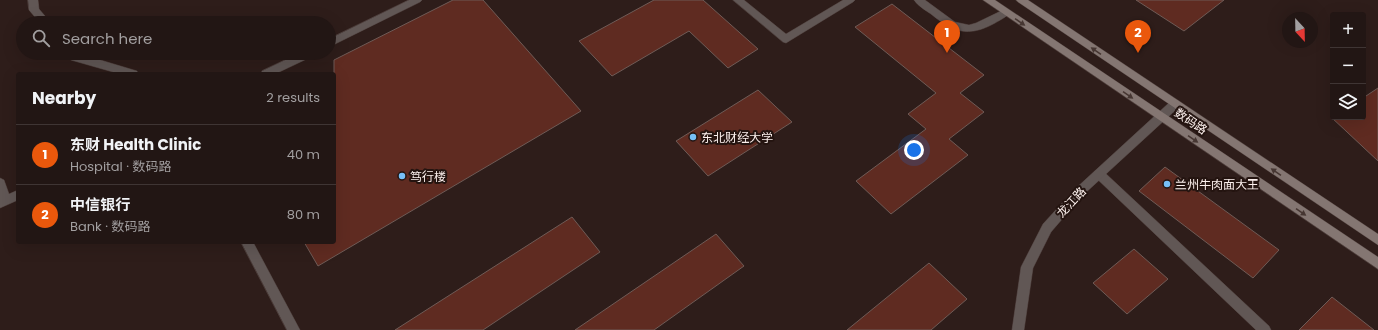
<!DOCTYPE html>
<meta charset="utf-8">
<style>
:root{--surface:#221614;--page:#2e2322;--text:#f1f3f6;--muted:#a29fa0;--line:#3f3534;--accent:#ea580c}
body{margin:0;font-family:Poppins,"Noto Sans SC",sans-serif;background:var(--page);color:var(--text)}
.controls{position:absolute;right:12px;top:12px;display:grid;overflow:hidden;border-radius:4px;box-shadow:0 4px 16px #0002}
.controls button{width:36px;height:36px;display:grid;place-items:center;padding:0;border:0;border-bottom:1px solid var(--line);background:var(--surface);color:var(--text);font:20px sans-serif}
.compass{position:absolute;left:1282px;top:12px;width:36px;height:36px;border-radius:50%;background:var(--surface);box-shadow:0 4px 16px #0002;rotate:158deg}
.you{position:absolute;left:914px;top:150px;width:14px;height:14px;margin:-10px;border:3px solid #fff;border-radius:50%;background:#1a73e8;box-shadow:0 0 0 6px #1a73e833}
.badge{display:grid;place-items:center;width:26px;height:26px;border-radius:50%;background:var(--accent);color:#fff;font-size:13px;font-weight:700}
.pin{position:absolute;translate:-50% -33px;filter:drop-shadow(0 1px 2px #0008)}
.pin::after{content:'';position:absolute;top:21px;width:14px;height:12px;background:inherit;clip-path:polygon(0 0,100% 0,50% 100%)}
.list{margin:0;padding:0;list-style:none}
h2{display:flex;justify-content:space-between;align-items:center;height:52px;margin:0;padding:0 16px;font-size:17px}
h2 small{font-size:13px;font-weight:400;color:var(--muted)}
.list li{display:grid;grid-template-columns:26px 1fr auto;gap:12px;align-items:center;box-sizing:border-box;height:60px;padding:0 16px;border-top:1px solid var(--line)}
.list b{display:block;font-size:15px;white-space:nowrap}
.list p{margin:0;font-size:13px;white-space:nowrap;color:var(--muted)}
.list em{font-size:13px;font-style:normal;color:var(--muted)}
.icon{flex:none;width:22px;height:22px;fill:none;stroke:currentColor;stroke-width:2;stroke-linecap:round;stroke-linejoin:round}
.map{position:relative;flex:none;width:1378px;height:330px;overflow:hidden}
.search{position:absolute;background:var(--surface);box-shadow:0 4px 16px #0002;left:16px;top:16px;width:320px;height:44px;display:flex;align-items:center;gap:10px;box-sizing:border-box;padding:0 14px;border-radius:22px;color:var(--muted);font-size:15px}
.panel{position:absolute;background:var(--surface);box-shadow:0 4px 16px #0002;left:16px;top:72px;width:320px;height:172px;border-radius:4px}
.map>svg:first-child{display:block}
.building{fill:#5f2b21;stroke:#6f5b56}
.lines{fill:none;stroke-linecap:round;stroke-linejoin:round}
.service-casing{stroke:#4b3b38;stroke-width:1}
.minor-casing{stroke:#4b3b38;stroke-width:1}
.tertiary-casing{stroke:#4b3b38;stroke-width:1}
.secondary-casing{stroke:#4b3b38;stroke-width:1}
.service{fill:#615755;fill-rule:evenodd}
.minor{fill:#615755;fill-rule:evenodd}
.tertiary{fill:#615755;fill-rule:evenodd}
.secondary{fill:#847672;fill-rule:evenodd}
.oneway{fill:#463632}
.poi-dot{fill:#77bff7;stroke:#241410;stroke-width:1.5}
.labels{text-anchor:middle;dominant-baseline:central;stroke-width:4;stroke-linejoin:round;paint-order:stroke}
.street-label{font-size:12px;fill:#fcf0ed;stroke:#241410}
.poi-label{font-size:12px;fill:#fcf0ed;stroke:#241410;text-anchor:start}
</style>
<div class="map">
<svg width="1378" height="330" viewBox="0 0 1378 330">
<rect width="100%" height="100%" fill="#2e1d1a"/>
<path class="building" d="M453,0H483L581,111L318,266L304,242H334V60Z
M654,0H703L758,49L728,68L689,31L612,76L579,41Z
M1136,0H1224L1184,31Z
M892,4L984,75L960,93L984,112L949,139L968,155L891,214L856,181L926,129L908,114L936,93L855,27Z
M1378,88V161L1331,117L1333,116V117H1363V98Z
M758,90L792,122L708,176L676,141Z
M1165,167L1279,250L1253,278L1139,191Z
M572,217L600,252L483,330H395Z
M716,234L744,266L654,330H575Z
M1134,249L1168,279L1127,314L1093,283Z
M929,263L967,299L931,330H847Z
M1332,297L1374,330H1299Z"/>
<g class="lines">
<g class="service-casing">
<path id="service" d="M914,0H925L955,22L969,25L976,23L1005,9L1010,12C1007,17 1000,20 995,23C968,38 953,32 931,14C925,10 918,6 914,0Z"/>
</g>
<g class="minor-casing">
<path id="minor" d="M28,0H38L39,9L51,23H40L29,10Z
M409,0H422L420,2L329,47V39Z
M733,0H744L786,34L843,0H855L853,2L786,43L783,42Z
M66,53H77L137,71L138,74H120L71,60Z
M300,53H314L313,56L275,74H261L262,71Z
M1099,169L1103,171L1269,326L1271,330H1256L1095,177L1093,174L1095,171Z
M0,178L4,180L9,194L18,190V200L0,208Z
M241,242H253L300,330H287Z"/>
</g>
<g class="tertiary-casing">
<path id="tertiary" d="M1175,100L1179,101L1180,104L1179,107L1082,196L1051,232L1033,268L1024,330H1012L1021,267L1043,224L1074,190L1171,101Z"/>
</g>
<g class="secondary-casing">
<path id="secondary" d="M983,0H995L1378,257V269Z
M1016,0H1028L1378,234V245L1018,2Z"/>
</g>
<use href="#service" class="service"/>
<use href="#minor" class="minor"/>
<use href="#tertiary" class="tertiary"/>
<use href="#secondary" class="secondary"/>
</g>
<defs><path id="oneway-solid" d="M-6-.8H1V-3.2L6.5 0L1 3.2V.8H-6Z"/></defs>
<g class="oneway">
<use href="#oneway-solid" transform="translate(1020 22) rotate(34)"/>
<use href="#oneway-solid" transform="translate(1096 51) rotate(-146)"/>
<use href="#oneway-solid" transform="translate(1128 95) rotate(34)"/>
<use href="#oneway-solid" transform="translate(1193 139) rotate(34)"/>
<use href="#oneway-solid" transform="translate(1276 172) rotate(-146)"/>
<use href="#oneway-solid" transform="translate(1301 212) rotate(34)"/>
</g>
<g class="poi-dot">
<circle cx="693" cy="137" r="4"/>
<circle cx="402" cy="176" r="4"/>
<circle cx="1167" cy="184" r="4"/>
</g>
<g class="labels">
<g class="street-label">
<text transform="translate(1191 121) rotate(34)">数码路</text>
<text transform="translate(1071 202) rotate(-47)">龙江路</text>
</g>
<g class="poi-label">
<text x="701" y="137">东北财经大学</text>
<text x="410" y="176">笃行楼</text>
<text x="1175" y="184">兰州牛肉面大王</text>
</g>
</g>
</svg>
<div class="controls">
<button>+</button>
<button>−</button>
<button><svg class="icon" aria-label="layers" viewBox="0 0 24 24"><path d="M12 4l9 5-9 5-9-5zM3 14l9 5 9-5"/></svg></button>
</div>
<svg class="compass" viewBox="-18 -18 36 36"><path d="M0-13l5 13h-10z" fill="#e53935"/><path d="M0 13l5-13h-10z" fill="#a29fa0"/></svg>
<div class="you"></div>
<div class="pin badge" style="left:947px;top:53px">1</div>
<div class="pin badge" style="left:1138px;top:53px">2</div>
<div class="search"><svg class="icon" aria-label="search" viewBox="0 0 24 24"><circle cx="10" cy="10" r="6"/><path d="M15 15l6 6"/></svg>Search here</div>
<section class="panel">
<h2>Nearby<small>2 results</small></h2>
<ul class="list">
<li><span class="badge">1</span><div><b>东财 Health Clinic</b><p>Hospital · 数码路</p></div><em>40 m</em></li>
<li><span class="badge">2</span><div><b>中信银行</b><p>Bank · 数码路</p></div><em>80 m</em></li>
</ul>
</section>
</div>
